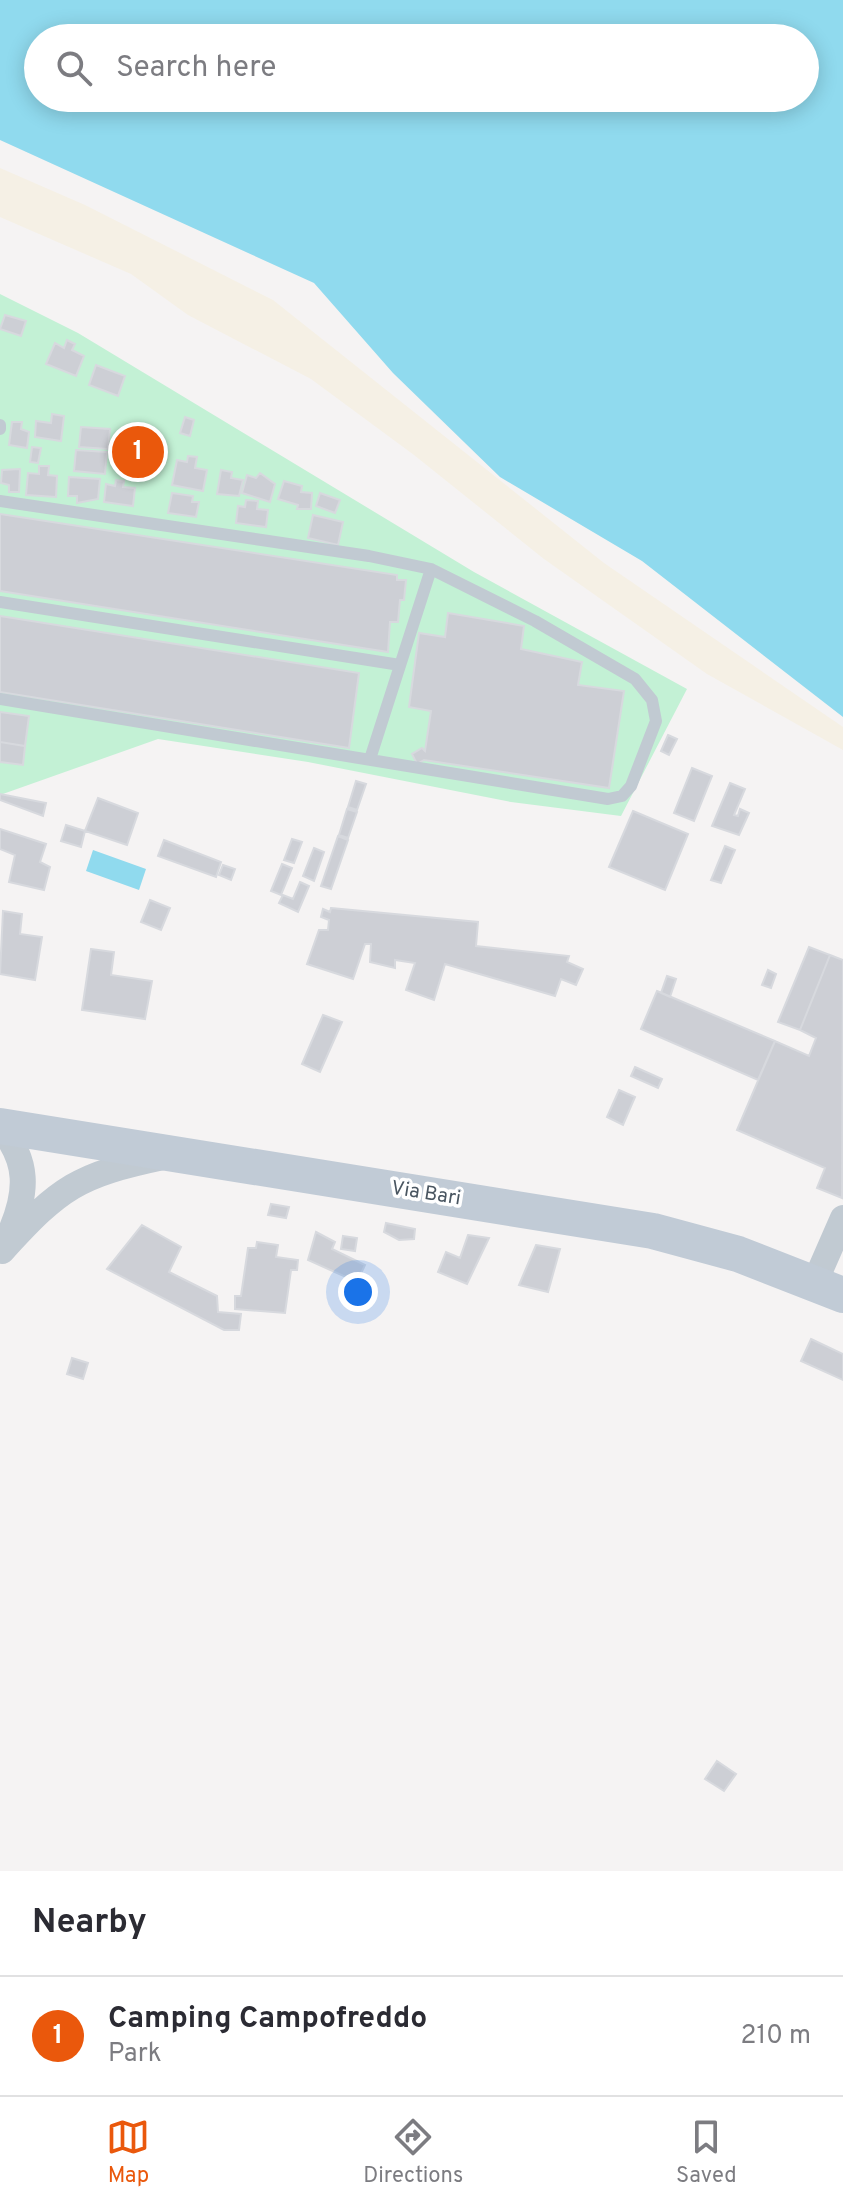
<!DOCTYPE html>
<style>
:root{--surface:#fff;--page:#f7f7f7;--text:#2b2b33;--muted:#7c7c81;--line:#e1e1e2;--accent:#ea580c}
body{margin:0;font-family:Overpass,sans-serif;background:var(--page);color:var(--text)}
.you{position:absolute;left:358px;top:1292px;width:28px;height:28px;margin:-20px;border:6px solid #fff;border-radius:50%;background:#1a73e8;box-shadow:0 0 0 12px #1a73e833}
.badge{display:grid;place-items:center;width:52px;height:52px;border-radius:50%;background:var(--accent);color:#fff;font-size:26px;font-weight:700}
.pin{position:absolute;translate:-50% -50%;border:4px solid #fff;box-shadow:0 2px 8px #0006}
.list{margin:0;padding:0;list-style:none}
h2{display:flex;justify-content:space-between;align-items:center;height:104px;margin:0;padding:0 32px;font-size:34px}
h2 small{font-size:26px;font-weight:400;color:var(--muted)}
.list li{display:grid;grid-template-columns:52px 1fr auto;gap:24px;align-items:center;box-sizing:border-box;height:120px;padding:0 32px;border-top:2px solid var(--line)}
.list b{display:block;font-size:30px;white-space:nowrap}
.list p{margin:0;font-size:26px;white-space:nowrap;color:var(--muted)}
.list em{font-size:26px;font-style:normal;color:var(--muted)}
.icon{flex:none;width:44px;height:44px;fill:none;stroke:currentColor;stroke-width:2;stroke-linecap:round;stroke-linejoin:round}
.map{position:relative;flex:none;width:843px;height:1871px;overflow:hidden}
.search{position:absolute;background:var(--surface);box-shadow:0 4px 20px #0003;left:24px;right:24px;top:24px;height:88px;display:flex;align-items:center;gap:20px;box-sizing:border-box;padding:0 28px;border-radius:44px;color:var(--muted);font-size:30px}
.sheet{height:224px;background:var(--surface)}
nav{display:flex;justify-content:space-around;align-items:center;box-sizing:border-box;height:112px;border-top:2px solid var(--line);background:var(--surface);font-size:22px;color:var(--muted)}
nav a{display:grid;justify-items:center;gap:4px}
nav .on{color:var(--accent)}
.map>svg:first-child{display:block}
.green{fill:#c3f1d5}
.sand{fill:#f5f0e5}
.water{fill:#90daee;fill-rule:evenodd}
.building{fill:#cdcfd5;stroke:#d7d9de;stroke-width:2}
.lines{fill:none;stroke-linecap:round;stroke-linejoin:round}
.service{stroke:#c1cad2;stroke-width:12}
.minor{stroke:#c1cad2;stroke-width:26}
.secondary{stroke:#c1cbd6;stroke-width:36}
.labels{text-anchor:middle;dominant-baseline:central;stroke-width:7;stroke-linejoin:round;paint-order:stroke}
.street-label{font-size:20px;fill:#4a5661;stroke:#fff}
</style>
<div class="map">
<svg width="843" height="1871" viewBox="0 0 843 1871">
<rect width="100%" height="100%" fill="#f5f3f3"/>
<path class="green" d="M0,294L78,333L474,572L687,689L621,816L511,802L308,762L158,739L0,795Z"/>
<path class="sand" d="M0,168L85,205L273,300L604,563L843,727V750L707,674L544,559L414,455L311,379L188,315L131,274L0,217Z"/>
<path class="water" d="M0,0H843V717L642,561L500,477L393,373L314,283L0,140ZM805,38V98H38V38Z
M93,850L146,869L139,890L86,871Z"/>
<path class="building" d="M5,315L26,321L21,336L0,329Z
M67,340L75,344L72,350L84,356L76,376L46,364L55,343L64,348Z
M96,365L125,376L118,396L89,385Z
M52,414L64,416L61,441L35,437L36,421L51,423Z
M185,417L194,420L190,436L180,433Z
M12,422H22L21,429L29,432L27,448L9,445Z
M81,427L110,429L108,449L79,447Z
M136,432L146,434L145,440L153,441L150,458L132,457Z
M32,447L41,448L38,463L30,462Z
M76,450L107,452L105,474L74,471Z
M188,456L197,457L195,468L207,470L203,491L172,485L177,460L187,462Z
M39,466H49L48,475L57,476L56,497L26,495L28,473L39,474Z
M20,469L19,492H9V485L1,483L2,470Z
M221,470L232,472L231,478L243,480L239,496L217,494Z
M260,473L275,484L270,502L242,493L247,475L256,478Z
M69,477L100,479L98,499L77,503V496H68Z
M116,480L124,481L123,487L135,488L133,506L104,502L106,484L115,486Z
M284,481L302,486L301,492L312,493L311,509H297L298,505L278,499Z
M172,493L193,496L192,502H199L196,517L168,513Z
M320,493L340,500L335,513L316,506Z
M246,500L258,501L257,509L268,510L266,527L236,523L238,506L245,507Z
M0,514L397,575V580H406L404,600H400L398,622H390L388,652L0,591Z
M313,515L343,522L338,545L308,538Z
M448,613L524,626L521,649L582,662L578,685L624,691L609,788L424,760L417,764L412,754L422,748L425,751L431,711L409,707L419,633L445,637Z
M0,616L359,673L349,748L0,692Z
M0,712L29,716L25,746L0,742Z
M668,735L677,739L669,755L661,751Z
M0,742L25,746L23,765L0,762Z
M692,768L712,776L694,821L674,813Z
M356,781L366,784L357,810L348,807Z
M730,783L745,789L734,815L738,816L740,809L749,813L739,835L712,826Z
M0,794L46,803L43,816L0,800Z
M98,798L138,813L127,845L85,831Z
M347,809L357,812L348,838L339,835Z
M633,811L688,834L665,890L609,867Z
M66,825L85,831L81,847L61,841Z
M0,829L46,844L40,862L50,867L44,890L9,882L15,855L0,849Z
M338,836L348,840L331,889L321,886Z
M292,839L302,842L294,863L284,860Z
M164,840L221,862L216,877L158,856Z
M725,846L735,850L721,883L711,880Z
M314,848L324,852L314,881L303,876Z
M282,864L292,868L281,895L271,891Z
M223,865L235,869L231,880L219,875Z
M300,882L309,886L298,912L279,903L283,895L293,899Z
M150,900L170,908L161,930L141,922Z
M331,908L478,922L476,946L569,956L567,962L583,969L576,985L561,979L555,996L445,964L434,1000L406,990L415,963L395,960V968L370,962L371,944H365L353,979L307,964L319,930H328L329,920L321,917L323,909L330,912Z
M3,911L22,914L20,934L42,937L35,980L0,974Z
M809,947L830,955L800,1030L778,1022Z
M91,949L114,952L111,975L152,981L145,1019L82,1010Z
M830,955L843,960L842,1198L817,1188L825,1168L737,1130L775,1041L809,1056L816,1038L800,1030Z
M768,970L776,974L771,988L762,985Z
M667,976L676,979L670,997L661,993Z
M657,991L775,1041L758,1080L641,1029Z
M323,1015L342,1022L320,1072L302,1064Z
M635,1067L662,1079L658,1088L631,1076Z
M619,1090L635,1097L623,1125L607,1117Z
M271,1204L289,1207L286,1218L268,1215Z
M386,1223L415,1229L414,1239L399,1240L384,1232Z
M142,1225L181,1247L169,1272L217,1296L218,1312L241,1314L239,1330H224L107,1269Z
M316,1232L335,1242L332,1249L365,1265L357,1282L308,1260Z
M468,1235L489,1238L467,1284L438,1272L446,1252L460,1258Z
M343,1236L357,1238L355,1251L341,1249Z
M257,1242L278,1245L276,1257L298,1260L297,1270H291L285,1313L235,1309V1296H241L248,1248H256Z
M536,1245L560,1249L548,1292L519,1285Z
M811,1339L843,1354V1380L801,1361Z
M72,1358L88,1363L83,1379L67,1374Z
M717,1761L736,1774L724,1791L705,1779Z"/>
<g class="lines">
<path class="service" d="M0,425V429
M0,501L369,556L431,569L535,621L635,679L652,700L656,721L631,786L622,796L608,799L0,699
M0,602L400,665
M370,759L431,569"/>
<path class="minor" d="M0,1127C29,1161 28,1192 10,1233
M2,1251C60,1187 78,1175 163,1157
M815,1282L843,1218"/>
<path class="secondary" d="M0,1126L653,1231L738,1254L843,1295"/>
</g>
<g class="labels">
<g class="street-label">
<text transform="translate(426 1194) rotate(9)">Via Bari</text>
</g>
</g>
</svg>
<div class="you"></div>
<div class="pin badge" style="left:138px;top:452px">1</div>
<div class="search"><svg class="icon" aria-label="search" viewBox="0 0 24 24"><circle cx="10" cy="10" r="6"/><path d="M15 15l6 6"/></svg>Search here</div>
</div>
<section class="sheet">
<h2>Nearby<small></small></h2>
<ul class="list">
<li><span class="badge">1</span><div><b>Camping Campofreddo</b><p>Park</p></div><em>210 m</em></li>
</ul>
</section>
<nav>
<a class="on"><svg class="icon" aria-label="map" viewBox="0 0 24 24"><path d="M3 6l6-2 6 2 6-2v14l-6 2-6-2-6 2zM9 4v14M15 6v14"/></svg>Map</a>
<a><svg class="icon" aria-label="directions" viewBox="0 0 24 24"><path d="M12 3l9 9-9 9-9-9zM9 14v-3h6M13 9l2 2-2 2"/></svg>Directions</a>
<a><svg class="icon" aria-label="saved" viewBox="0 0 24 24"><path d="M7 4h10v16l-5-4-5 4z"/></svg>Saved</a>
</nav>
